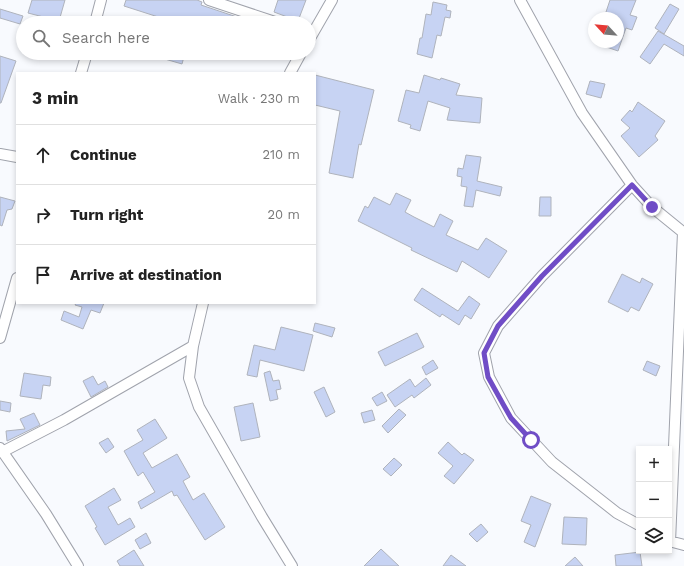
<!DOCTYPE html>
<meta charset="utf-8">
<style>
:root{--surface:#fff;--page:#f2f2f2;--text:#222;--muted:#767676;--line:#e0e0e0}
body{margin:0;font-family:"Work Sans",sans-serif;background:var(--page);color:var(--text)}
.controls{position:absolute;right:12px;bottom:12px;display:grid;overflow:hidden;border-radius:0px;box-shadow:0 2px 6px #0003}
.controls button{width:36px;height:36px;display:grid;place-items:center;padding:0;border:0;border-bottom:1px solid var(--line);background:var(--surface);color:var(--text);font:20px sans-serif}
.compass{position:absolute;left:588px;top:12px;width:36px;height:36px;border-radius:50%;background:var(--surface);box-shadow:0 2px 6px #0003;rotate:296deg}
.stop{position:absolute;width:12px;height:12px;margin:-9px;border:3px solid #704dc6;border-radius:50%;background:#fff}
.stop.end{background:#704dc6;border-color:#fff;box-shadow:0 1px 4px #0008}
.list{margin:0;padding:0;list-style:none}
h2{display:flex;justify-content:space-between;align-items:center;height:52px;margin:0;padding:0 16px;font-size:17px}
h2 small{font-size:13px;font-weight:400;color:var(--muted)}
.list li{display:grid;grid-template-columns:26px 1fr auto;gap:12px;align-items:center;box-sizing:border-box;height:60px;padding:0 16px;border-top:1px solid var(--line)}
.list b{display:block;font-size:15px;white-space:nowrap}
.list em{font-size:13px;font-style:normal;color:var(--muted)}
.icon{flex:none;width:22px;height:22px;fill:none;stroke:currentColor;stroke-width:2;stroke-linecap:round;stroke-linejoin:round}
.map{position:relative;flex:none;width:684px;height:566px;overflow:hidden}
.search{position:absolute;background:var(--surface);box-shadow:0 2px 6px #0003;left:16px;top:16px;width:300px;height:44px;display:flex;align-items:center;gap:10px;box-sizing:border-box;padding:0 14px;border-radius:22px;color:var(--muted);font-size:15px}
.panel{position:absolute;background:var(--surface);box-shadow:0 2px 6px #0003;left:16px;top:72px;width:300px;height:232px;border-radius:0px}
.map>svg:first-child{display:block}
.building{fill:#c7d3f3;stroke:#afb3bc}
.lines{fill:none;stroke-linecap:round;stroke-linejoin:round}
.minor-casing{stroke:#a0a3ac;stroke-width:12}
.minor{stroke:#fff;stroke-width:10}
.route{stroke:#704dc6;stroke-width:5}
</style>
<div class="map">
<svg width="684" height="566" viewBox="0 0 684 566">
<rect width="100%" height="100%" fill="#f8fafe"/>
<path class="building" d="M32,0H65L59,21L28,13Z
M126,0H197L202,2L201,5L255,23H177L124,6Z
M278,0H306L298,21L274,12Z
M610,0H636L630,15L637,17L632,30L626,28L618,51L595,43V42H618V18H604Z
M433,2L447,5L446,10L451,11L450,18L445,17L441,36L437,35L432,58L417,54L420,38H422L426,14L431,15Z
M670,4L679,9L664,34L655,28Z
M0,9L23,16L20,24L0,18Z
M658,31L684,46V56L664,44L650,64L640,57Z
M152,53H185L182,64L151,55Z
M0,56L16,61L1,103H0Z
M315,75L374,90L361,145L359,144L353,178L329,173L340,111L315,105Z
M424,75L440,80L441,78L460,84L456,95L482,98L480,123L447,120L450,108L428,101L420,131L410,128L411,125L398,121L406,90L419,93Z
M590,81L605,84L601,98L586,94Z
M638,102L665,121L655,136L658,140L639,157L621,136L630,128L621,120L630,110L632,112Z
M466,155L481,157L477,181L502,187L500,196L476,190L473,207L464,206L467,187L461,186L462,177L457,176L458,168L463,169Z
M396,193L411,200L405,212L414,217L434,227L440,214L453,221L446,235L478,250L486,238L507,251L489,278L462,261L457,272L411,250L412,248L358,221L365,206L368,208L374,197L390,205Z
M0,197L15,201L12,209L7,210L2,226L0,225Z
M540,197H551V216H539Z
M622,274L640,283L642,278L653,284L639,311L631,307L628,312L608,302Z
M422,288L458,311L469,296L480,304L471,319L465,315L459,325L442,314L440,317L414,300Z
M76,303H104L100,313L91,310L83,329L61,320L64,311L79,317L82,307L75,305Z
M315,323L335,328L332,337L313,331Z
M281,327L313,335L304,371L260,360L257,377L247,375L254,345L275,350Z
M417,333L424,347L385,366L378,352Z
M433,360L438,368L426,375L422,367Z
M647,361L660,366L656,376L643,370Z
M270,371L273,381L279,380L281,389L276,390L278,399L270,401L264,373Z
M24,373L51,377L50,386L43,385L41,399L20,396Z
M93,376L98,385L105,381L108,387L91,397L83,381Z
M426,378L431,385L414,398L412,395L395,407L387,395L410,379L415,387Z
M324,387L335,412L326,417L314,392Z
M382,392L387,401L377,406L372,398Z
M0,401L11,403L10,412L0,410Z
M253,403L260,437L241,441L234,407Z
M399,409L406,415L388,433L382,426Z
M372,410L375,420L364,423L361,413Z
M34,413L40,425L7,441L6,431L25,429L20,419Z
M155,419L167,438L143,453L152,468L177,454L190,477L183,481L193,500L204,493L225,527L205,540L177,495L174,496L172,491L141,509L138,502L155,492L143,472L138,476L124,451L143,440L137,430Z
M108,438L114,447L106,453L99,443Z
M448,442L462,455L464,453L474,460L454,484L444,476L453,466L438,453Z
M394,458L402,465L391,476L383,469Z
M114,488L121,500L108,507L118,525L130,518L135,527L105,545L95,528L97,527L85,506Z
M531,496L551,504L535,547L524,542L531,525L521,521Z
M564,517L587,518L586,545L562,544Z
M481,524L488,532L477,542L469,534Z
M146,533L151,543L140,549L135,540Z
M381,549L399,566H364Z
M134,550L144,566H120L117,561Z
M640,552L642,566H616L615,555Z
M451,555L466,566H443Z
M575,557L583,566H565Z"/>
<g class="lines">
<g class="minor-casing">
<path id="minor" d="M209,0L278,23
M520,0L582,113L632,185L652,207L684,233
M95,23L101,0
M309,40L332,0
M81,73L87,53
M290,73L301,53
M0,154L17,157
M632,185L542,276L498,326L484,353L489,377L511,418L552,462L617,513L639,525
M203,303L193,346L189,378L199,407L262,517L292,566
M0,338L17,278
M0,448L46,514L78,566
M4,451L64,420L193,346
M669,541L684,545
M670,542L683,232"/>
</g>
<use href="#minor" class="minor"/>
</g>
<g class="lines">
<path class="route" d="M531,440L511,418L503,404L488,377L484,353L498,326L542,276L632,185L652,207"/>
</g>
</svg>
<div class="controls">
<button>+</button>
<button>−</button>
<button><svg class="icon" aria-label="layers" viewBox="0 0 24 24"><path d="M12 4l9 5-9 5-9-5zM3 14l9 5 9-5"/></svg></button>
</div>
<svg class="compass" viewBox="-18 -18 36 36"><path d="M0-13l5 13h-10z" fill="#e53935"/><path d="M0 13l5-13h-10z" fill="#767676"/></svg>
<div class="stop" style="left:531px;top:440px"></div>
<div class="stop end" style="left:652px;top:207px"></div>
<div class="search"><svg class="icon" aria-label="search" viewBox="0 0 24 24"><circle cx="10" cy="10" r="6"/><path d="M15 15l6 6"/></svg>Search here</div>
<section class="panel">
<h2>3 min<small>Walk · 230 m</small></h2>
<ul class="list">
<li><svg class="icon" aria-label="ahead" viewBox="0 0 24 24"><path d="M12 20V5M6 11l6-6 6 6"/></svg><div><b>Continue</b></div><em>210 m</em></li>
<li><svg class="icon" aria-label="right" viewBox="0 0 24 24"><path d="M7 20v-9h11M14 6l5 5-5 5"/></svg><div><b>Turn right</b></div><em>20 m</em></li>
<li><svg class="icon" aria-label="arrive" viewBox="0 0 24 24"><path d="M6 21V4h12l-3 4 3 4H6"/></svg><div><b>Arrive at destination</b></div></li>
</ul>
</section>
</div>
